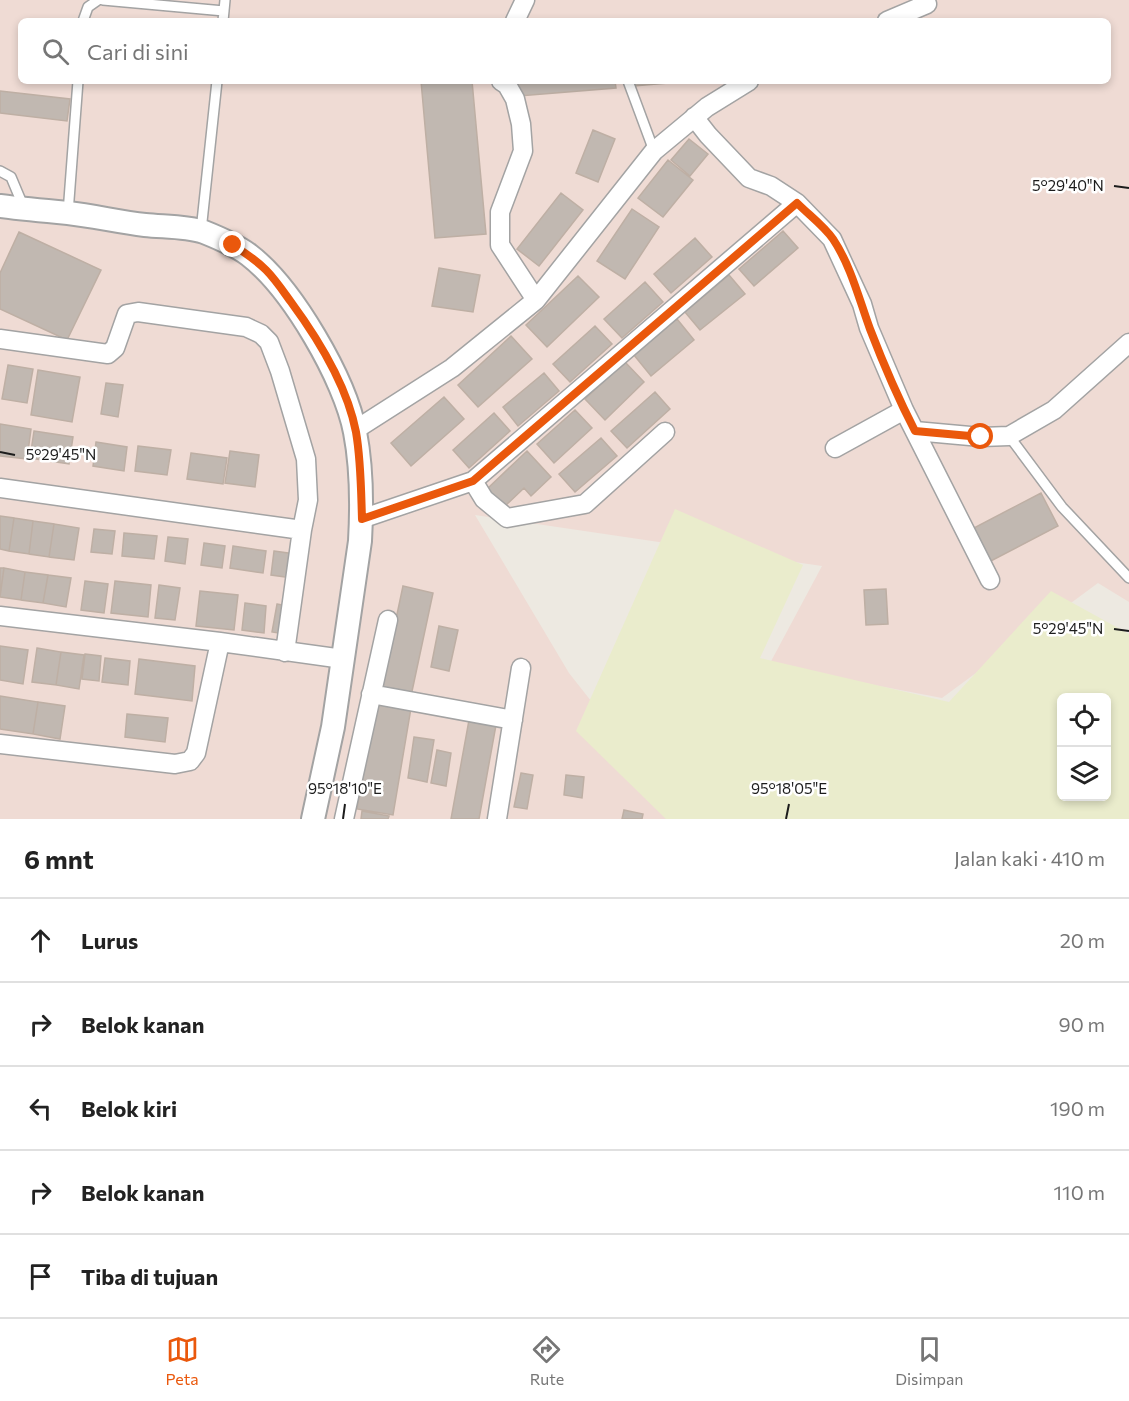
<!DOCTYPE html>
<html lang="id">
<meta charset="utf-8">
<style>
:root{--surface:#fff;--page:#f6f6f6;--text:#222;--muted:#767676;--line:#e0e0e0;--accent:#ea580c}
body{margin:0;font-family:Commissioner,sans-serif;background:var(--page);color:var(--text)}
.controls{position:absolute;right:18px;bottom:18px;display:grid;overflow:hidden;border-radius:9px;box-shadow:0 3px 9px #0003}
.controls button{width:54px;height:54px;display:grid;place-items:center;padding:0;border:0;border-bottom:2px solid var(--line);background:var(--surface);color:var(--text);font:30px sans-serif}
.stop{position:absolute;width:18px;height:18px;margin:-14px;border:4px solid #ea580c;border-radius:50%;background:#fff}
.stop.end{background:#ea580c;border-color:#fff;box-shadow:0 2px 6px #0008}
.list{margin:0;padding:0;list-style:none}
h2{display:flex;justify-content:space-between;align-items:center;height:78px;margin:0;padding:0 24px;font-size:26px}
h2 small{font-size:20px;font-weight:400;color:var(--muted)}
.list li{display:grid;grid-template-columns:39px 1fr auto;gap:18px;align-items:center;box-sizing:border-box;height:84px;padding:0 24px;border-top:2px solid var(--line)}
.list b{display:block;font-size:22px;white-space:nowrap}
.list em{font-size:20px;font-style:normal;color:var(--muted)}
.icon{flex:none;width:33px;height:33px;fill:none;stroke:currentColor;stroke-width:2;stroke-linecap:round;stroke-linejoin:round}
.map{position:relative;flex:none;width:1129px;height:819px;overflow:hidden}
.search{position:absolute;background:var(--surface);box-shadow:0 3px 9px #0003;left:18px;right:18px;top:18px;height:66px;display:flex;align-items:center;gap:15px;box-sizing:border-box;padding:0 21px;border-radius:9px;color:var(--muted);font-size:22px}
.sheet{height:498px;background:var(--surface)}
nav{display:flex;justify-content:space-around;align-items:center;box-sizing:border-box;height:84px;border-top:2px solid var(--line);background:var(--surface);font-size:16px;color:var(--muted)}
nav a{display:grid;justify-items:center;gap:3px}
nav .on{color:var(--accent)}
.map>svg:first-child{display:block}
.military{fill:#efdbd4;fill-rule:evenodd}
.farmland{fill:#eaeccc;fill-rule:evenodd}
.building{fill:#c1b8b1;stroke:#beafa4;stroke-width:1.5}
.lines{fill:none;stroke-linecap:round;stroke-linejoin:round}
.service-casing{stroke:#a3a3a3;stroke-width:12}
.minor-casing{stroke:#a3a3a3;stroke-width:21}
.tertiary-casing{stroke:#a3a3a3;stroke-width:26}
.service{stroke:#fff;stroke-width:9}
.minor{stroke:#fff;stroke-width:18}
.tertiary{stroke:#fff;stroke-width:22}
.route{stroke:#ea580c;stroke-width:8}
.ticks{fill:none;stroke:#1c1c1c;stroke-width:2}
.ticks-label{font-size:15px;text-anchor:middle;fill:#1c1c1c;stroke:#fff;stroke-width:5;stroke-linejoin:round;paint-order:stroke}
</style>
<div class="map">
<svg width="1129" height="819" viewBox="0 0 1129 819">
<rect width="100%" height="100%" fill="#ede9e1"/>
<path class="military" d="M0,0H1129V602L1098,583L942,698L769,665L822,566L475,515L569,673L684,819H0ZM21,21H1108V81H21Z"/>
<path class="farmland" d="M675,509L803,565L760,658L949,702L1051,591L1129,634V819H666L576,731ZM1062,698H1106V796H1062Z"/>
<path class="building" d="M421,81H472L486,234L435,238Z
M518,81H615L616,88L519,96Z
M633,81H692L634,86Z
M0,91L70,99L67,121L0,113Z
M593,130L615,139L598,182L576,173Z
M689,139L708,154L690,176L671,160Z
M668,160L693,180L663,217L638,198Z
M561,193L583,210L539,266L517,249Z
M632,209L659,227L625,279L597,261Z
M783,231L798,248L754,286L739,269Z
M19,232L101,270L67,340L0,309V273Z
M695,238L712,257L671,293L654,274Z
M439,268L480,275L473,312L432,306Z
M729,275L745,294L700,330L685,312Z
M578,276L599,297L547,347L526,325Z
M645,282L663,302L622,338L604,319Z
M677,319L694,340L651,376L634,355Z
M595,326L612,344L570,382L553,364Z
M511,336L532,359L478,407L458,385Z
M625,362L644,382L605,420L585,399Z
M8,365L33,369L27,403L2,399Z
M38,370L80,377L72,422L31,415Z
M544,373L559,391L518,426L503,407Z
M106,383L123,385L118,417L101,414Z
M655,392L670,409L627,448L611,431Z
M444,397L464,419L411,466L391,443Z
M575,410L592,428L554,463L537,444Z
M494,413L510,431L469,468L453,450Z
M0,424L31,429L27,459L0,456Z
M34,431L73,437L69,464L30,458Z
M601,438L617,456L575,492L559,474Z
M96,442L127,447L124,471L93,466Z
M138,446L171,450L167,475L135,471Z
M230,451L259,455L255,487L225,483Z
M527,451L551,477L531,496L524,488L504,507L487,489Z
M191,453L227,458L223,484L187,479Z
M1041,493L1058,526L987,563L970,530Z
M0,516L14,518L9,551L0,549Z
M14,518L33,521L29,554L9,551Z
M33,521L54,524L49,557L29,554Z
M54,524L79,528L74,560L49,557Z
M94,529L115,531L112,554L91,552Z
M124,533L157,536L154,559L122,556Z
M168,537L188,539L185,564L165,561Z
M204,543L225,546L222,568L201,565Z
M233,546L266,551L263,573L230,568Z
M274,551L295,554L292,578L271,575Z
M0,568H4L0,595Z
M4,568L25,572L21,600L0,597Z
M25,572L48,575L43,603L21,600Z
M48,575L71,578L66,607L43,603Z
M85,581L108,584L104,613L81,610Z
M115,581L151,585L148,617L111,613Z
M159,585L180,588L175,620L155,618Z
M403,586L433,593L411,696L381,690Z
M886,589L888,624L866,625L864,590Z
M200,591L238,595L234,630L196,626Z
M245,603L266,606L264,633L242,630Z
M277,604L288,606L284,634L272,632Z
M439,626L458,630L449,671L431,667Z
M0,646L28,650L23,684L0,680Z
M37,648L61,652L56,685L32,682Z
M61,652L84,655L79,689L56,685Z
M85,654L101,656L99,681L82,679Z
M105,658L130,661L128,685L102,682Z
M139,659L195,666L192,701L135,694Z
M0,696L38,702L33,734L0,729Z
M375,701L411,708L393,815L357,809Z
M38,702L65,706L60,739L33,734Z
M127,714L168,718L165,742L125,737Z
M469,720L496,725L479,819H451Z
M414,737L434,740L427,782L408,778Z
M437,750L451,753L446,786L431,783Z
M521,773L533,775L527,809L514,807Z
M566,775L584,777L582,798L564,795Z
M624,810L643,814L642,819H622Z
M362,811L389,816L388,819H361Z"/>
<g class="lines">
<g class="service-casing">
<path id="service" d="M103,0L224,11
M83,21L88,7L98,0
M223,21L225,0
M628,81L654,151
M0,171L11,177L24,208
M68,213L78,81
M201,231L217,81
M1009,436L1062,507L1129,578"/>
</g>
<g class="minor-casing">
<path id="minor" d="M515,21L525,0
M887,21L927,4
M501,81L507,85L515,99L521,124L523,151L500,212V245L536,300
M694,117L708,135L749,178L771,186L797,203L832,239L862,304L869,328L904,410L990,580
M0,339L108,354L115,348L127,314L138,312L246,327L261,334L269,342L280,371L306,459L308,500L302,530L285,652
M355,430L452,368L536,300L654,151L707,107L749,81
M915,431L981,437L1009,436L1054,410L1129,343
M835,448L904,410
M473,481L484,499L507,518L585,504L665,432
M0,488L302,530
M361,519L473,481L797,203
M0,616L220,642L343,659
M371,694L513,720
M0,744L175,764L190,761L196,753L220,642
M344,819L388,620
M497,819L521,668"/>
</g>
<g class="tertiary-casing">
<path id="tertiary" d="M0,206C23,209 45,211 68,213C94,216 119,222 145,225C163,227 186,226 204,232C219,238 236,245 249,255C292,288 345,379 355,432C362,468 362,505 360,541L333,727L313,819"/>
</g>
<use href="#service" class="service"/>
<use href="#minor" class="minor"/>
<use href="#tertiary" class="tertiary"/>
</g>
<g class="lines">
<path class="route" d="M233,245C244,252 256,260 266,270C275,279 283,291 291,302C319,340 347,385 356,432C361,461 361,490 362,519L473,481L797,203C809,215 824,226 833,239C851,266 859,299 870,329C883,363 898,398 915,431L981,437"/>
</g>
<path class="ticks" d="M1114,186L1129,188M0,452L15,455M1114,629L1129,631M343,819L345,804M786,819L789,804"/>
<g class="ticks-label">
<text x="1068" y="191">5°29'40"N</text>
<text x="61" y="460">5°29'45"N</text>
<text x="1068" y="634">5°29'45"N</text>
<text x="345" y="794">95°18'10"E</text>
<text x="789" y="794">95°18'05"E</text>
</g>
</svg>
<div class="controls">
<button><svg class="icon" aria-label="locate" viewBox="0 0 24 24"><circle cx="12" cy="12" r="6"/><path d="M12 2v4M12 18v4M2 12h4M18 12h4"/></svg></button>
<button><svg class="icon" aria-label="layers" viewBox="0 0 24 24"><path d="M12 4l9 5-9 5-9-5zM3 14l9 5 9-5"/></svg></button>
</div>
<div class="stop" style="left:981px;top:437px"></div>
<div class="stop end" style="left:233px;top:245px"></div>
<div class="search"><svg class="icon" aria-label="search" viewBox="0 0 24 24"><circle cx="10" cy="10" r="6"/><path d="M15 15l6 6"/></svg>Cari di sini</div>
</div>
<section class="sheet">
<h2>6 mnt<small>Jalan kaki · 410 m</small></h2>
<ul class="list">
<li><svg class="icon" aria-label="ahead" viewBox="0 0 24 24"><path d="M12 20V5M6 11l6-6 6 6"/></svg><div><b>Lurus</b></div><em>20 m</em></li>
<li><svg class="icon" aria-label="right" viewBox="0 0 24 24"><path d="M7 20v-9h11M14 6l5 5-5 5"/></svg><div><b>Belok kanan</b></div><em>90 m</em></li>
<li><svg class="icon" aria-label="left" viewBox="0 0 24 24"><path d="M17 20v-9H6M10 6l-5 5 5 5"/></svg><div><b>Belok kiri</b></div><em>190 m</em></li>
<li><svg class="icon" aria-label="right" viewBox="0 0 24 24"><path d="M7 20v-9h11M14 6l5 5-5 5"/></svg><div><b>Belok kanan</b></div><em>110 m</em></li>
<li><svg class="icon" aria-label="arrive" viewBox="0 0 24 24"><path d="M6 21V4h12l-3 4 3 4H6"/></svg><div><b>Tiba di tujuan</b></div></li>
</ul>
</section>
<nav>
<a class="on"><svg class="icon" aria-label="map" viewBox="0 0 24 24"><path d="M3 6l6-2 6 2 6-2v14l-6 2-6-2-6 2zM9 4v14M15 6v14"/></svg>Peta</a>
<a><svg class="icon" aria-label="directions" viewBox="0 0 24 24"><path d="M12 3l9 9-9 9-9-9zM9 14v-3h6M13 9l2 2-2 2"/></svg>Rute</a>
<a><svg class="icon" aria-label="saved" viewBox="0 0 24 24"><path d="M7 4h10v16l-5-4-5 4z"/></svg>Disimpan</a>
</nav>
